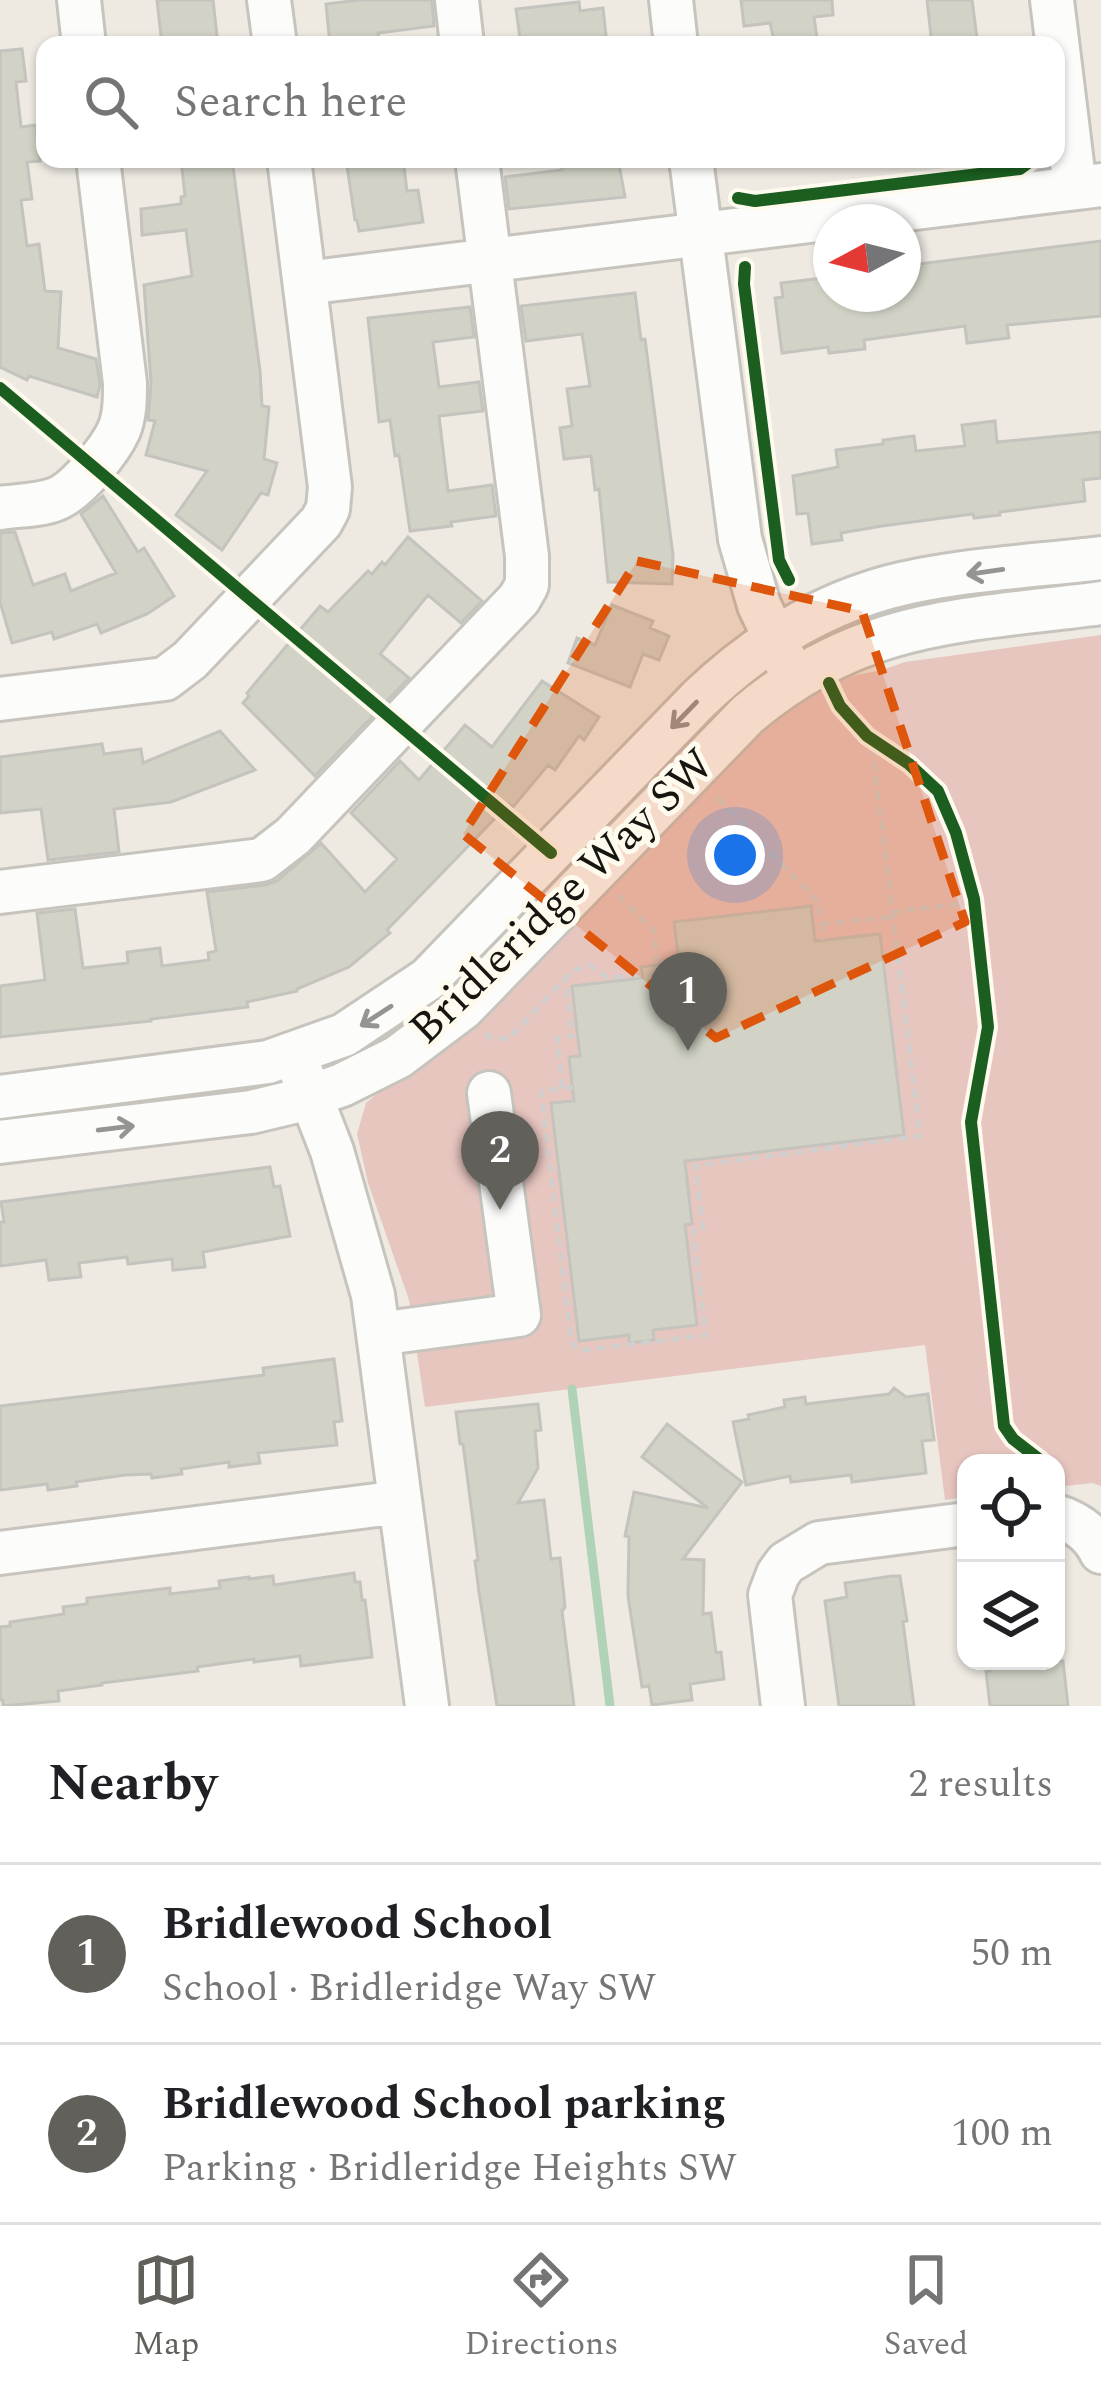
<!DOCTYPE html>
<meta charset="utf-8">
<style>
:root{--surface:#fff;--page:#f6f6f6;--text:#202124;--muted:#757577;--line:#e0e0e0;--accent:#62605a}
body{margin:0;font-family:Spectral,serif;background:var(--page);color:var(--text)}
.controls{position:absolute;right:36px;bottom:36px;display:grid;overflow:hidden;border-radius:24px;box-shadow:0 3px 9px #0004}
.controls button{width:108px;height:108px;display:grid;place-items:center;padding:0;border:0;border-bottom:3px solid var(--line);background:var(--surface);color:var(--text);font:60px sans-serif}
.compass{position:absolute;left:813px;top:204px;width:108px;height:108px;border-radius:50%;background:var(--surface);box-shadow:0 3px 9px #0004;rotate:263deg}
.you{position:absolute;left:735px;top:855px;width:42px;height:42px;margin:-30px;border:9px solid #fff;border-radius:50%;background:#1a73e8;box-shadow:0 0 0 18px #1a73e833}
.badge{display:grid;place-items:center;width:78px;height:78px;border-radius:50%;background:var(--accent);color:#fff;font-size:39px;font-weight:700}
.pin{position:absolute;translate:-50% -99px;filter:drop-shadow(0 3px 6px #0008)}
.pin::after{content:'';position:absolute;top:63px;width:42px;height:36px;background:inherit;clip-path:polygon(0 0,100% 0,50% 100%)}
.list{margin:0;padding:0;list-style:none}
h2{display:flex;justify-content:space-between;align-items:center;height:156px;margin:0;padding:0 48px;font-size:51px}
h2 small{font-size:39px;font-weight:400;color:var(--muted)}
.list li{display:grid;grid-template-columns:78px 1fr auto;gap:36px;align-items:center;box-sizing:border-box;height:180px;padding:0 48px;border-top:3px solid var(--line)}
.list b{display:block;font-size:45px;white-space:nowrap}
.list p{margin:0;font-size:39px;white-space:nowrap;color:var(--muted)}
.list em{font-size:39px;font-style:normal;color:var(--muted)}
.icon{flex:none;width:66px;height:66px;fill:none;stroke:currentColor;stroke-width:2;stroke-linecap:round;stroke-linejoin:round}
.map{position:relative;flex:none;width:1101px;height:1706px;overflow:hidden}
.search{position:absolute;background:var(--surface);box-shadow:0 3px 9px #0004;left:36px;right:36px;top:36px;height:132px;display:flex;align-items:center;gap:30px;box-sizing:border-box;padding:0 42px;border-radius:24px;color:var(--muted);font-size:45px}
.sheet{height:516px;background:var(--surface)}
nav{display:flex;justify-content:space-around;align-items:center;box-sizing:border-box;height:168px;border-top:3px solid var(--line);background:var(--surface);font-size:33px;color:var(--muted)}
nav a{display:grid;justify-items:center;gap:6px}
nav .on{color:var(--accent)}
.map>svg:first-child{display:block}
.green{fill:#e8c6c0}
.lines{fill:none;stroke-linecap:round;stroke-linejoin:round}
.stream{stroke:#b0d2b7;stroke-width:9}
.building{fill:#d2d3c6;stroke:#c4c3bd;stroke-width:3}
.minor-casing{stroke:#c6c4bd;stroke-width:48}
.path{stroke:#d0cfcd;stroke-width:4.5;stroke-dasharray:9 6;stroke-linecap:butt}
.minor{stroke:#fcfcfb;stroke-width:42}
.cycleway-casing{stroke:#fefaee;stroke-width:20}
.cycleway{stroke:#1b5e20;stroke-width:12}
.oneway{stroke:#959491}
.marked{fill:#de560c;fill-opacity:0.2;stroke:#de560c;stroke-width:9;stroke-dasharray:24 15;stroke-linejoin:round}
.labels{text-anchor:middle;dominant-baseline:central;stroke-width:10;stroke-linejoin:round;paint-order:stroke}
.street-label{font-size:45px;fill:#171510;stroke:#fefaee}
</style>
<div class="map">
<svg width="1101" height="1706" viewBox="0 0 1101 1706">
<rect width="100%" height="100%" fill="#eeeae2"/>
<path class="green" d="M1101,635V1486L1092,1483L1056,1487V1463H966V1497L945,1500L925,1345L425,1407L409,1300L368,1183L357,1134L366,1103L407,1070L725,765L795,706L846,677L882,670L905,662Z"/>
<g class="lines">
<path class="stream" d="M572,1389L610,1706"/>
</g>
<path class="building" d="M157,0H213L218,45H162Z
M359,0H432L434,26L378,33L380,45H330L326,4Z
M741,0H832L833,15L814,17L818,45H775L770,23L744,26Z
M927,0H972L978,45H932Z
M579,2L580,11L603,8L607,45H521L516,9Z
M22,49L26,81L16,82L21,127L36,125L40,161L27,162L32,199L21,200L27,246L39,244L45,291L61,292L58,348L96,359L100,385L97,397L29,376L27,380L0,367V51Z
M181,159H232L260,371L262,406L269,407L264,459L277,463L268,495L261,493L222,550L176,515L207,471L146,455L155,421L148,420L151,383L144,285L192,276L186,230L142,235L141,209L181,204V197L185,196Z
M346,159H403L407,191L418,190L423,222L359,231L357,220H355Z
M561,159H608L609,166L619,165L625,197L509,209L505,177L562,170Z
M1101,241V316L1007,325L1009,338L967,343L965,326L864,340L865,349L829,353L828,347L782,353L775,298L783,297L781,283L831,277V294H903V266Z
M635,293L641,340L645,339L673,555L672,584L608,582L599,489L595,490L591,456L564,459L560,428L572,426L567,389L590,386L582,334L526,341L521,306Z
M470,307L474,337L433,342L439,387L479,382L483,411L439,416L448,491L492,485L496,516L451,522L452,526L410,531L399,455L395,456L390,420L379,422L368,318Z
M995,421L997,442L1101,432V478L1083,480L1085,501L1000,512V515L974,518L973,514L882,526L841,533L842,540L812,544L808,513L797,514L793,476L838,467L836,450L883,444V440L914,436L916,451L965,446L962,425Z
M103,496L138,552L144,548L174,596L147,614L101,633L97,624L54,639L52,632L12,643L0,602V533L15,532L33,585L65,574L71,591L116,573L81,514Z
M408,537L482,601L461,623L428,595L380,654L409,678L315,776L243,703L249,696L247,693L320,606L328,612L368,571L372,574L382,562L385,565Z
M612,605L653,621L650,628L669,636L659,660L643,654L630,687L568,663L577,638L595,645Z
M542,681L599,717L584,740L579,736L555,770L548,765L513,807L509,804L387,930L390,933L349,967L297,989V991L247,1002L248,1007L151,1019V1021L0,1037V986L45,980L37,913L75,909L83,968L128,963L127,952L160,948L162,966L209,960L208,953L216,951L207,892L265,885L277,881L321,843L365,892L397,859L351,813L400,761L419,780L465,725L492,747Z
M220,731L255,770L171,802L114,809L119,852L48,860L41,809L0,813V757L102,744L104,754L141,749L143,763Z
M811,906L815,941L880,934L904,1135L685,1161L692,1224L685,1225L697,1325L653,1330L654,1340L629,1343V1335L579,1341L551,1103L574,1101L569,1057L580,1056L572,986L643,978L641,967L679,962L674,922Z
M270,1167L274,1187L280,1186L290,1236L203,1252L205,1267L173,1270L172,1259L128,1264L127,1257L79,1263L81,1277L49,1280L46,1260L0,1266V1222H4L1,1202Z
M334,1359L342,1421L334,1422L337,1445L258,1453L260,1463L229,1467V1462L181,1469L182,1474L152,1478L151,1474L125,1475L76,1482L77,1486L48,1490L47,1484L0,1490V1406L264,1375L263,1368Z
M894,1388L906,1397L928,1394L934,1440L922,1441L926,1473L852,1482L851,1475L791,1482L790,1476L746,1485L733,1422L749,1419L748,1415L785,1407L784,1400L805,1397L806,1404L889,1394Z
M538,1404L541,1430L535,1431L538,1468L518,1503L544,1500L551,1559L560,1558L565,1607L562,1611L574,1706H497L479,1592L475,1561L478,1560L463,1444H460L456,1412Z
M667,1424L742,1482L683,1559L704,1560L703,1614L711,1613L716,1653L721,1652L724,1679L690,1684L692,1700L652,1705L649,1686L642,1687L628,1596L629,1537L625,1536L634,1492L708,1508L642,1457Z
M354,1573L355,1582H360L362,1600H365L372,1657L301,1666L300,1656L254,1662V1659L197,1667L198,1671L102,1683V1685L58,1691L59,1701L3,1706V1700H0V1627L10,1626V1622L64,1614L63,1607L87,1604V1598L170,1588V1594L220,1588L219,1581L249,1577V1579L273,1576L274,1585Z
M892,1576H900L907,1621L903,1622L914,1706H839L825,1601L847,1597L845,1583Z
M989,1661H1063L1068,1706H990L986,1671H990Z"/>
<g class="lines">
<g class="minor-casing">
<path id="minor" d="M79,0L84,45
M269,0L275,45
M457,0L462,45
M671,0L676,45
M1052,0L1075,188
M691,159L740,539L759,605L786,662
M305,283L1101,185
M0,508C18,505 39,506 56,499C77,491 110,450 119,430C125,415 125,399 125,383L98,159
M0,699L165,679L190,660L321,522L328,509L330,487L289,159
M0,892L262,860L293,836L519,599L527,585V556L477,159
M302,1074L332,1151L373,1295L427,1706
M0,1097L268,1062L344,1035L428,979L699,699C753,647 816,607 889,587C953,570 1034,566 1101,558
M0,1142L251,1112L293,1102L342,1085L398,1057L463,1008L747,715C859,619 963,621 1101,603
M378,1334L519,1315L489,1093
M1056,1516C1076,1522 1092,1533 1101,1552
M0,1553L400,1502
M783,1706L770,1595L778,1574L786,1563L819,1543L966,1524"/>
</g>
<path class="path" d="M718,798L819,903L823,940
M618,895L654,931L657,965
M891,912L974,902
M821,924L892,917
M486,1033L490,1038L509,1039L571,972L589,965L608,978L642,974
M573,1087L541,1091L571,1341L578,1351L706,1335L693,1230L703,1229L695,1166L920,1136L871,738
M562,1088L557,1038L573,1036L565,978"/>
<use href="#minor" class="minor"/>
<g class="cycleway-casing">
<path id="cycleway" d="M738,198L755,201L1020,169L1031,161
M745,267L744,284L779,560L789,580
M0,388L551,853
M829,683L840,706L867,736L909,764L938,791L956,833L974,899L988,1027L971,1122L1004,1426L1013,1439L1044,1463"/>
</g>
<use href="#cycleway" class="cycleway"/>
</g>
<defs><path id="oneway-shaft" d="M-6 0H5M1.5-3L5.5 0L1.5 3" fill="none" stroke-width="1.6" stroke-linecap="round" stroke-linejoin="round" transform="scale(3)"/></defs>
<g class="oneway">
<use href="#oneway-shaft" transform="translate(985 572) rotate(172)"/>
<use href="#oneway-shaft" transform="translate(684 715) rotate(134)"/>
<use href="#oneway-shaft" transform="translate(376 1016) rotate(147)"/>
<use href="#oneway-shaft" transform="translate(116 1128) rotate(-7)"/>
</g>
<path class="marked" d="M637,561L862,611L965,922L716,1038L463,834Z"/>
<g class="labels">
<g class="street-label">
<text transform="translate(562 897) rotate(-44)">Bridleridge Way SW</text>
</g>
</g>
</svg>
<div class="controls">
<button><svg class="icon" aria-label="locate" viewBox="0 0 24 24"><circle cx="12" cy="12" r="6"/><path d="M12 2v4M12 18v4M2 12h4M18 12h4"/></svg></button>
<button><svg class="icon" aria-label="layers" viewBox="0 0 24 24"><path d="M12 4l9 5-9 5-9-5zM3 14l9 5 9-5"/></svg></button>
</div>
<svg class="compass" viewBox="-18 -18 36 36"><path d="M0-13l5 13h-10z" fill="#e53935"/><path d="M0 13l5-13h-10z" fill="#757577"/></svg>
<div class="you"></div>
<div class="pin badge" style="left:688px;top:1051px">1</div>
<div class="pin badge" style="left:500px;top:1210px">2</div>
<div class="search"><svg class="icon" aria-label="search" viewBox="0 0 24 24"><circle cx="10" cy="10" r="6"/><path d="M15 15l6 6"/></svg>Search here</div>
</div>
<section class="sheet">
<h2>Nearby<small>2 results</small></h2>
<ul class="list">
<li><span class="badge">1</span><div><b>Bridlewood School</b><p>School · Bridleridge Way SW</p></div><em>50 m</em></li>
<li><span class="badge">2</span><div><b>Bridlewood School parking</b><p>Parking · Bridleridge Heights SW</p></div><em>100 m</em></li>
</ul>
</section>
<nav>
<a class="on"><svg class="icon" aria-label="map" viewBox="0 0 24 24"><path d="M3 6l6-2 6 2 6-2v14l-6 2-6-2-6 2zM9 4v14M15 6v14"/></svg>Map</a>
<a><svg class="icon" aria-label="directions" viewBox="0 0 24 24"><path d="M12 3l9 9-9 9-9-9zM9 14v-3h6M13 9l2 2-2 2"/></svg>Directions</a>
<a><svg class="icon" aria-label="saved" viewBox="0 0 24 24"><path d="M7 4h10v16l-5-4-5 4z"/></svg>Saved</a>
</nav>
